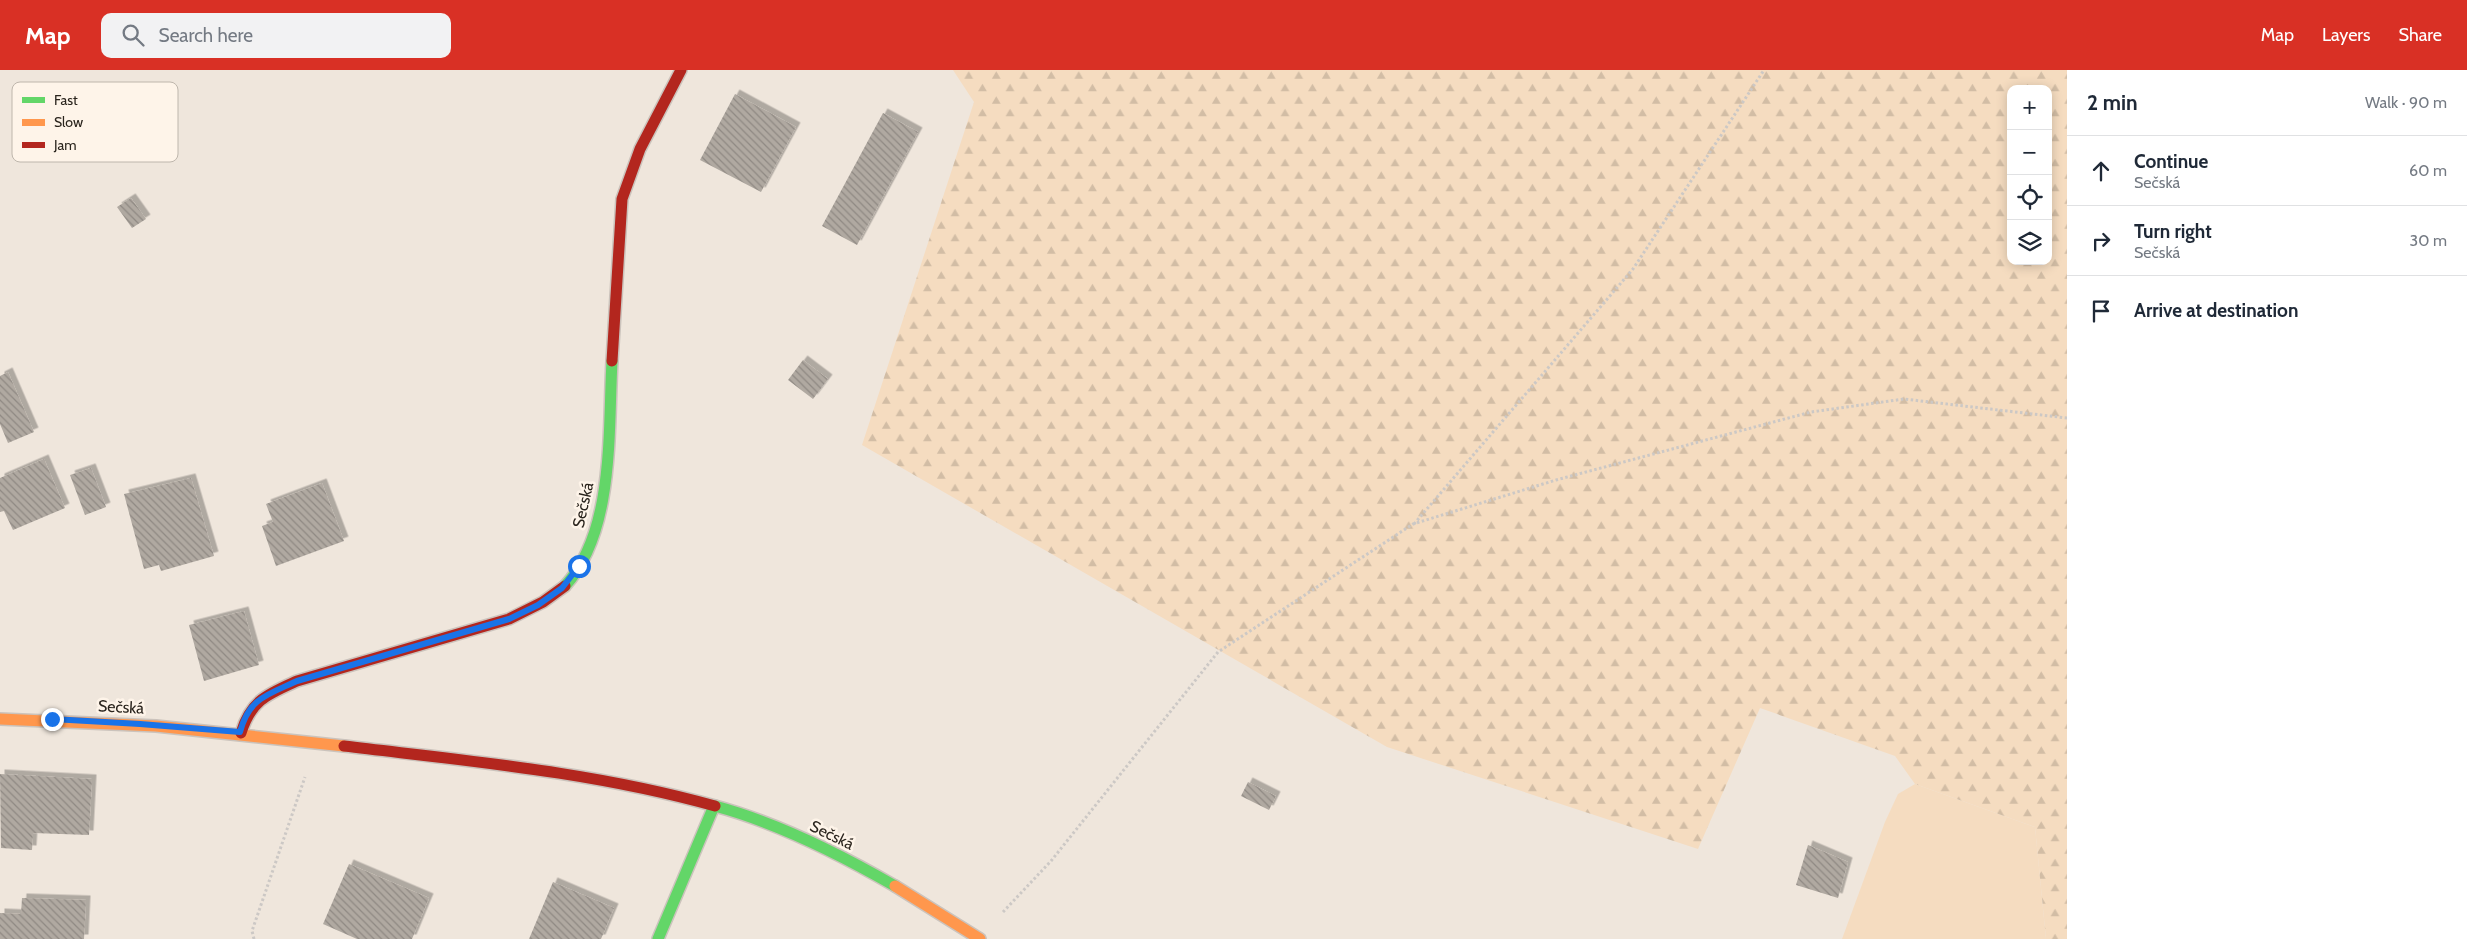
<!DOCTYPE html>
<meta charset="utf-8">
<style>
:root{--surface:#fff;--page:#f2f2f3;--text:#1f2937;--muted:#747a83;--line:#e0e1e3;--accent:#d93025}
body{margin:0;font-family:Cabin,sans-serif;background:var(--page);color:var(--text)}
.controls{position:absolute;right:15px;top:15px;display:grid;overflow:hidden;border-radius:10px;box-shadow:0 2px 12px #0003}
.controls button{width:45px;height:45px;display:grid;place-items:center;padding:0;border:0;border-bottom:1px solid var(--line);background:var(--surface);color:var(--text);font:25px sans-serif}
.stop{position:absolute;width:15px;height:15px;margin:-11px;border:4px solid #1a73e8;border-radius:50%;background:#fff}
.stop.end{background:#1a73e8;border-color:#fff;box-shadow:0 1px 5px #0008}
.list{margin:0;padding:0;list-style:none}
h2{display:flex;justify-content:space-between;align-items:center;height:65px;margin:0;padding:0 20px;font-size:21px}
h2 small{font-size:16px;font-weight:400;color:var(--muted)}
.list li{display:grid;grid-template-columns:32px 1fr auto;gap:15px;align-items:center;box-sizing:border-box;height:70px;padding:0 20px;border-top:1px solid var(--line)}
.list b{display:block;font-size:19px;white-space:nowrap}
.list p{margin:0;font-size:16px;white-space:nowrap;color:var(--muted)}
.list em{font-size:16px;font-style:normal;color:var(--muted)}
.icon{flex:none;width:28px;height:28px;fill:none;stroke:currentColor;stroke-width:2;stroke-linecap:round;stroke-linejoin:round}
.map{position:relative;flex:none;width:2067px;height:869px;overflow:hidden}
header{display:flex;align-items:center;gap:30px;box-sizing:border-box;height:70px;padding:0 25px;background:var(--accent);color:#fff}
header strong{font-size:24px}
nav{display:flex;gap:28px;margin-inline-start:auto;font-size:18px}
.search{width:350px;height:45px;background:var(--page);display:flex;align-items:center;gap:12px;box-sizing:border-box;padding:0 18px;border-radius:10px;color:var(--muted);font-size:19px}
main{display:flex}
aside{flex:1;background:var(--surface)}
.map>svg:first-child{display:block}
.grass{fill:#f5dcc0}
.forest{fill:url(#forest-firs);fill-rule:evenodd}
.building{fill:url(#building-back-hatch);filter:url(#shadow)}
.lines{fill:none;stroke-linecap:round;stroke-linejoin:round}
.fast-casing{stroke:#cbc3bc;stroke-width:14}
.slow-casing{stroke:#cbc3bc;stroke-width:14}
.jam-casing{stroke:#cbc3bc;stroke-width:14}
.path{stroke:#ccc8c5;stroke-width:3;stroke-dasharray:2.5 2.5;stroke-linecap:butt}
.fast{stroke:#63d668;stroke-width:11}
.slow{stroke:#ff974d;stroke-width:11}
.jam{stroke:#b3261e;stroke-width:11}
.route{stroke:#1a73e8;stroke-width:6}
.labels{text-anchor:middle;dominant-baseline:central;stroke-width:5;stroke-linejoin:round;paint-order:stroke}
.street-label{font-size:16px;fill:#2a241d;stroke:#fef4e9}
.key{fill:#fef4e9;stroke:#beb6ac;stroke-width:1}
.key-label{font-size:14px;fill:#2a241d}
</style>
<header>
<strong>Map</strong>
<div class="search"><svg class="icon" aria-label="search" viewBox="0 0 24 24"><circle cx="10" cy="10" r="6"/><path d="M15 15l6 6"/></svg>Search here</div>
<nav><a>Map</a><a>Layers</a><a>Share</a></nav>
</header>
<main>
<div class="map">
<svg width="2067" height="869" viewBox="0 0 2067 869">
<defs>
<pattern id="forest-firs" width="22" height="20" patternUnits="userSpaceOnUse" patternTransform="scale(1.25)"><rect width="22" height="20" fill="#f5dcc0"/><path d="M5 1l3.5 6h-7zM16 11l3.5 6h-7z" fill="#d2bda5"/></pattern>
<pattern id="building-back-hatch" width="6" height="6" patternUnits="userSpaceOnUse" patternTransform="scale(1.25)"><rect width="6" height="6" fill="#b0a9a1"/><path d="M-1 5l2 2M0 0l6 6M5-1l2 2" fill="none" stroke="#8f8983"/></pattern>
<filter id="shadow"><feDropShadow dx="4.5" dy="-4.5" stdDeviation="0" flood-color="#0004"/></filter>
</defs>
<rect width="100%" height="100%" fill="#efe6dc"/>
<path class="grass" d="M1915,714L2035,757L2046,869H1842L1885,752L1898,724Z"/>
<path class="forest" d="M953,0H2067V869H2046L2035,757L1915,714L1895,686L1760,638L1698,779L1387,677L862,375L974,32ZM2011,19H2048V191H2011Z"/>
<path class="building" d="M735,24L796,57L761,122L700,90Z
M883,43L918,62L857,175L822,156Z
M131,128L146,149L132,158L117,137Z
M803,290L828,309L813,329L788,310Z
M8,302L34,362L8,373L0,354V306Z
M44,389L65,438L13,460L4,441L0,442V408Z
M91,398L106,437L85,445L70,405Z
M191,408L214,486L161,501L159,495L144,499L124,424Z
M322,413L344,471L276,496L262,456L273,452L266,434Z
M244,541L259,595L204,611L189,555Z
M0,704L92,709L89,765L33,763L32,780L1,778Z
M1248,712L1276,726L1269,740L1241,726Z
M1808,775L1848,792L1838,828L1796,815Z
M349,794L429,828L412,869H357L323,854Z
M553,812L614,838L601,869H529Z
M22,828L86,830L84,869H0V843L21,844Z"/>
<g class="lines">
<g class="fast-casing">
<path id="fast" d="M565,516C615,461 608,361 612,291
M715,736C778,753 838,783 895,816
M658,869L714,736"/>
</g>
<g class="slow-casing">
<path id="slow" d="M0,649L156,656L344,676
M895,816L980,869"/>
</g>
<g class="jam-casing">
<path id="jam" d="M612,291L622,129L640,79L681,0
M241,663C251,630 268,624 297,611L509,549L543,532L565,516
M344,676C468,691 594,702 715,736"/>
</g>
<path class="path" d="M1414,454L1633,199L1764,0
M1003,842L1051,791L1218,582L1413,454L1556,410L1811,342L1904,329L2067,348
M254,869L252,861L305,707"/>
<use href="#fast" class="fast"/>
<use href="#slow" class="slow"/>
<use href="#jam" class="jam"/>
</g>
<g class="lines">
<path class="route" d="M52,649L140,654L240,662C249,628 267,625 297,611L509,549L538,535L562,518L579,496"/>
</g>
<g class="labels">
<g class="street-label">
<text transform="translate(583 435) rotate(-77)">Sečská</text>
<text transform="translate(121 637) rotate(3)">Sečská</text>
<text transform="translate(832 765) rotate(26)">Sečská</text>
</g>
</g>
<rect x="12" y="12" width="166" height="80" rx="8" class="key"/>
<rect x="22" y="27" width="23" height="6" fill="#63d668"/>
<rect x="22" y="49" width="23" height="7" fill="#ff974d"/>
<rect x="22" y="72" width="23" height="6" fill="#b3261e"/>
<g class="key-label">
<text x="54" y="35">Fast</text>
<text x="54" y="57">Slow</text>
<text x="54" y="80">Jam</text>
</g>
</svg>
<div class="controls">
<button>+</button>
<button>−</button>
<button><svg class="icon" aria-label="locate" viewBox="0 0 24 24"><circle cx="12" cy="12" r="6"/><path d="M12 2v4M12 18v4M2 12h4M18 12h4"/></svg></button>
<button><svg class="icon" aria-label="layers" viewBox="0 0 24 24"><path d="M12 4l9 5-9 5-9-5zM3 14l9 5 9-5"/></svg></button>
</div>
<div class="stop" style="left:579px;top:496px"></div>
<div class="stop end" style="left:52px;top:649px"></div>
</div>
<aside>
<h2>2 min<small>Walk · 90 m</small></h2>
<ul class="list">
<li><svg class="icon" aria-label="ahead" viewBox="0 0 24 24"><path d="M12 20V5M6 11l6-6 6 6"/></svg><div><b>Continue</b><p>Sečská</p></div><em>60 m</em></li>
<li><svg class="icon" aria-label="right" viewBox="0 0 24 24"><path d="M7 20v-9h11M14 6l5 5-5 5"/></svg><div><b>Turn right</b><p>Sečská</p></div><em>30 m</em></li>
<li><svg class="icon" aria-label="arrive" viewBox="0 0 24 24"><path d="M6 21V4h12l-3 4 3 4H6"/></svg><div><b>Arrive at destination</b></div></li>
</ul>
</aside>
</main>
